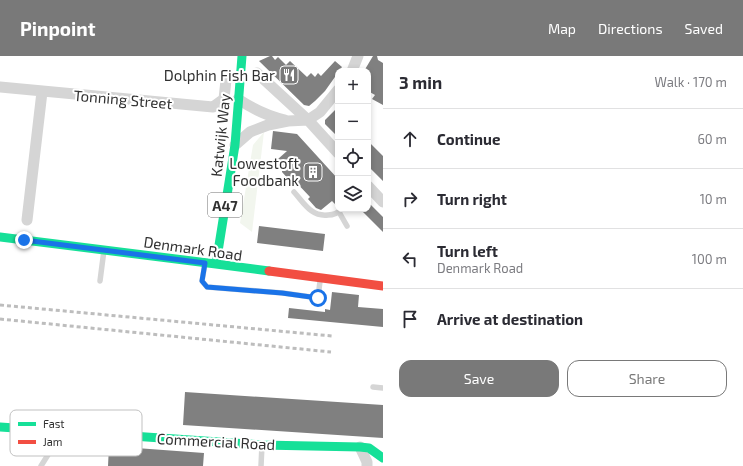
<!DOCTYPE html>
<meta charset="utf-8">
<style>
:root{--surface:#fff;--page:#f7f7f7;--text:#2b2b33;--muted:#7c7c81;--line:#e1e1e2;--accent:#797979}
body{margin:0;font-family:"Exo 2",sans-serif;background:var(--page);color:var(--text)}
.controls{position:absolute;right:12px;top:12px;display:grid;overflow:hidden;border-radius:8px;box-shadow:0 2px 6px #0003}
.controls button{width:36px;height:36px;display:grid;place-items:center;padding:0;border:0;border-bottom:1px solid var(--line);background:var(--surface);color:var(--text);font:20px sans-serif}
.stop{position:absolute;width:12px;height:12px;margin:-9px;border:3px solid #1a73e8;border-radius:50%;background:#fff}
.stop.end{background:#1a73e8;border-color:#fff;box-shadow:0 1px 4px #0008}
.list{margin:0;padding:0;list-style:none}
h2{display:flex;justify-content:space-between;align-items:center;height:52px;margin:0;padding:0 16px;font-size:17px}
h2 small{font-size:13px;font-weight:400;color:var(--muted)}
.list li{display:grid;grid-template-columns:26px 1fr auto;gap:12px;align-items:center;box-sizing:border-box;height:60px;padding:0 16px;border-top:1px solid var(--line)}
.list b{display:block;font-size:15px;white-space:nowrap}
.list p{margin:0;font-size:13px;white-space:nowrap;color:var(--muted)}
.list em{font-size:13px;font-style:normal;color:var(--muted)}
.actions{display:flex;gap:8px;padding:12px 16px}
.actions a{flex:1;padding:9px 0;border:1px solid var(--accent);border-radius:12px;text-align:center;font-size:14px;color:var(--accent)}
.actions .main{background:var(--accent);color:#fff}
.icon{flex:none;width:22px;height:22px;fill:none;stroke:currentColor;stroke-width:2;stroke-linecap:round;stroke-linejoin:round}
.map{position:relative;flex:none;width:383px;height:410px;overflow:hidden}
header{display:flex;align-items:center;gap:24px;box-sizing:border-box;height:56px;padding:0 20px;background:var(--accent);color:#fff}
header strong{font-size:19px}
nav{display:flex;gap:22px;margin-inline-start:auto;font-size:14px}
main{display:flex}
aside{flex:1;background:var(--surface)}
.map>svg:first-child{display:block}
.grass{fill:#f2f6ee}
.building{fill:#808080}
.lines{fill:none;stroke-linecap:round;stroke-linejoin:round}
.lane{stroke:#d5d5d5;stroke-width:5.5}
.street{stroke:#d5d5d5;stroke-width:11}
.fast{stroke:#16e098;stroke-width:9}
.jam{stroke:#f24e42;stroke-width:9}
.rail{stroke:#bdbdbd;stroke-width:3;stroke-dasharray:4 3;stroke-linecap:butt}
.route{stroke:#1a73e8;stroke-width:5}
.labels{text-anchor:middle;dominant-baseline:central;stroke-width:4;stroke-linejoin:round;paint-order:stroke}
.shield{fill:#fff;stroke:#6f6f6f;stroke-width:1}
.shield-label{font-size:14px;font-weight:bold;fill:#313131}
.poi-label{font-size:15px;fill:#313131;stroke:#fff;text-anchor:end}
.street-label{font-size:15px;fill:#313131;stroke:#fff}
.key{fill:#fff;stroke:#c1c1c1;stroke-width:1}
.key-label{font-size:11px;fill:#313131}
</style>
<header>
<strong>Pinpoint</strong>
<nav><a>Map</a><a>Directions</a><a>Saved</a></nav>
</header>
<main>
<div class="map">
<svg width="383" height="410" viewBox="0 0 383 410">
<rect width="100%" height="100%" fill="#fff"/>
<path class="grass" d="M264,76L252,176L240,167L253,89Z"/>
<path class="building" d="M270,0H272L275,4L278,1L286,9L290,5L307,21L311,17L315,21L318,17L321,20L335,5L342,11L325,35L315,45L309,50L304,49L259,5Z
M373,0H377L378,4L383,7V49L372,43L375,39L368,35V15H364Z
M338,51V81L325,68V64Z
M273,75L297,78L338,123V151L332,145L321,154L316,152L308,143L310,141L293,123L290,125L282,116V109L278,103L287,95L271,93Z
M368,85L383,100V125L368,110Z
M368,146L383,161V176L360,153H368Z
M259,170L325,178L323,195L257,187Z
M332,236L359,239L358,251L383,253V271L288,262L289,252L325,256V253L330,254Z
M185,336L383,349V382L183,369Z
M109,390L204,397L203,410H108Z"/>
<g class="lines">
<path class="lane" d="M294,136C304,147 311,161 328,159C334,159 338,157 342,153
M339,156L347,170
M205,208L202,225L207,231L283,237L318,242L320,225
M100,225L104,194
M373,331L383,332
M41,410L51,394L52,375
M261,410L262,389"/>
<path class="street" d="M352,15L358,0
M257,17L308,64L338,97
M0,31L213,51L224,43L226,24
M238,43C253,53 267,60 285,64
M235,89L250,76L268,69L288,65L308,64L320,56L338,34
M368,130L383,146
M27,164L42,36
M360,391L367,406V410"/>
<path class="fast" d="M242,0L235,89L216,208L269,215
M0,181L216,208
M0,371L262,389L360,391L369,392L383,402"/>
<path class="jam" d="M269,215L383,230"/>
<path class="rail" d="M0,249L332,280
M0,263L331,296"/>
</g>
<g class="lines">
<path class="route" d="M24,184L205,207L202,225L207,231L282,237L318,242"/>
</g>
<defs>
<g id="restaurant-square" transform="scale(1)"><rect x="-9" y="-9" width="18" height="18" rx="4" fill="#797979" stroke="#fff"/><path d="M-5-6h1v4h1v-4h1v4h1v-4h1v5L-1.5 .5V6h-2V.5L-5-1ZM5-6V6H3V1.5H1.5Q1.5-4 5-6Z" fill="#fff"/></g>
<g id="building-square" transform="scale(1)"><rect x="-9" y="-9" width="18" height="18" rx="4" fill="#797979" stroke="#fff"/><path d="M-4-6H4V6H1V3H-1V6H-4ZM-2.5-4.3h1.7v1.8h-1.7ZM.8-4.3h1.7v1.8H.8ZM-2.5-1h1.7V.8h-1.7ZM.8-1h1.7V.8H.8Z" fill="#fff"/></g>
</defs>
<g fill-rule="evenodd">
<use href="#restaurant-square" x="289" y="19"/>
<use href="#building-square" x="313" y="116"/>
</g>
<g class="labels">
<rect class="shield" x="208" y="137" width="34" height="24" rx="3"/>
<g class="shield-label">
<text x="225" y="149">A47</text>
</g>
<g class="poi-label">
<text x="275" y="19">Dolphin Fish Bar</text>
<text x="299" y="107">Lowestoft<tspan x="299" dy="17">Foodbank</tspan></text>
</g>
<g class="street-label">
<text transform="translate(123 43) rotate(5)">Tonning Street</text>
<text transform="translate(220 79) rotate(-84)">Katwijk Way</text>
<text transform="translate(193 192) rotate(8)">Denmark Road</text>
<text transform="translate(216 385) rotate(3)">Commercial Road</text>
</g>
</g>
<rect x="10" y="354" width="132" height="46" rx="6" class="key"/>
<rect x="18" y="366" width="18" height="4" fill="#16e098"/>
<rect x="18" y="384" width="18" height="4" fill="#f24e42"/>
<g class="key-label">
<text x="43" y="372">Fast</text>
<text x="43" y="390">Jam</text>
</g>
</svg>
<div class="controls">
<button>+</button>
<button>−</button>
<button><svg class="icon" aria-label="locate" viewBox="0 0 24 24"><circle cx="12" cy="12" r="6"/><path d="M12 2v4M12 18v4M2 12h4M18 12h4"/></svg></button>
<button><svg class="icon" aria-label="layers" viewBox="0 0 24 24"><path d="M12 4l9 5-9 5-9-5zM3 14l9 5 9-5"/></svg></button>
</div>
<div class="stop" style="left:318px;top:242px"></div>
<div class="stop end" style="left:24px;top:184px"></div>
</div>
<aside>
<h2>3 min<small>Walk · 170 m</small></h2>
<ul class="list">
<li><svg class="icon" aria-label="ahead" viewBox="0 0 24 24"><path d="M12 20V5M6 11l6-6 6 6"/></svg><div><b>Continue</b></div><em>60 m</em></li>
<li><svg class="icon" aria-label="right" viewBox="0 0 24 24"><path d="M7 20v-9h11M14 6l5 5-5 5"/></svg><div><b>Turn right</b></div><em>10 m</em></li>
<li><svg class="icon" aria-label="left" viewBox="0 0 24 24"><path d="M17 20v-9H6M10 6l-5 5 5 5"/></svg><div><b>Turn left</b><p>Denmark Road</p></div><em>100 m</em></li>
<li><svg class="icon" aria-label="arrive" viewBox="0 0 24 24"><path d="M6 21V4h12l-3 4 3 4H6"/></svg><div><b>Arrive at destination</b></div></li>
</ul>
<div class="actions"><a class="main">Save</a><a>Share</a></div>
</aside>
</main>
